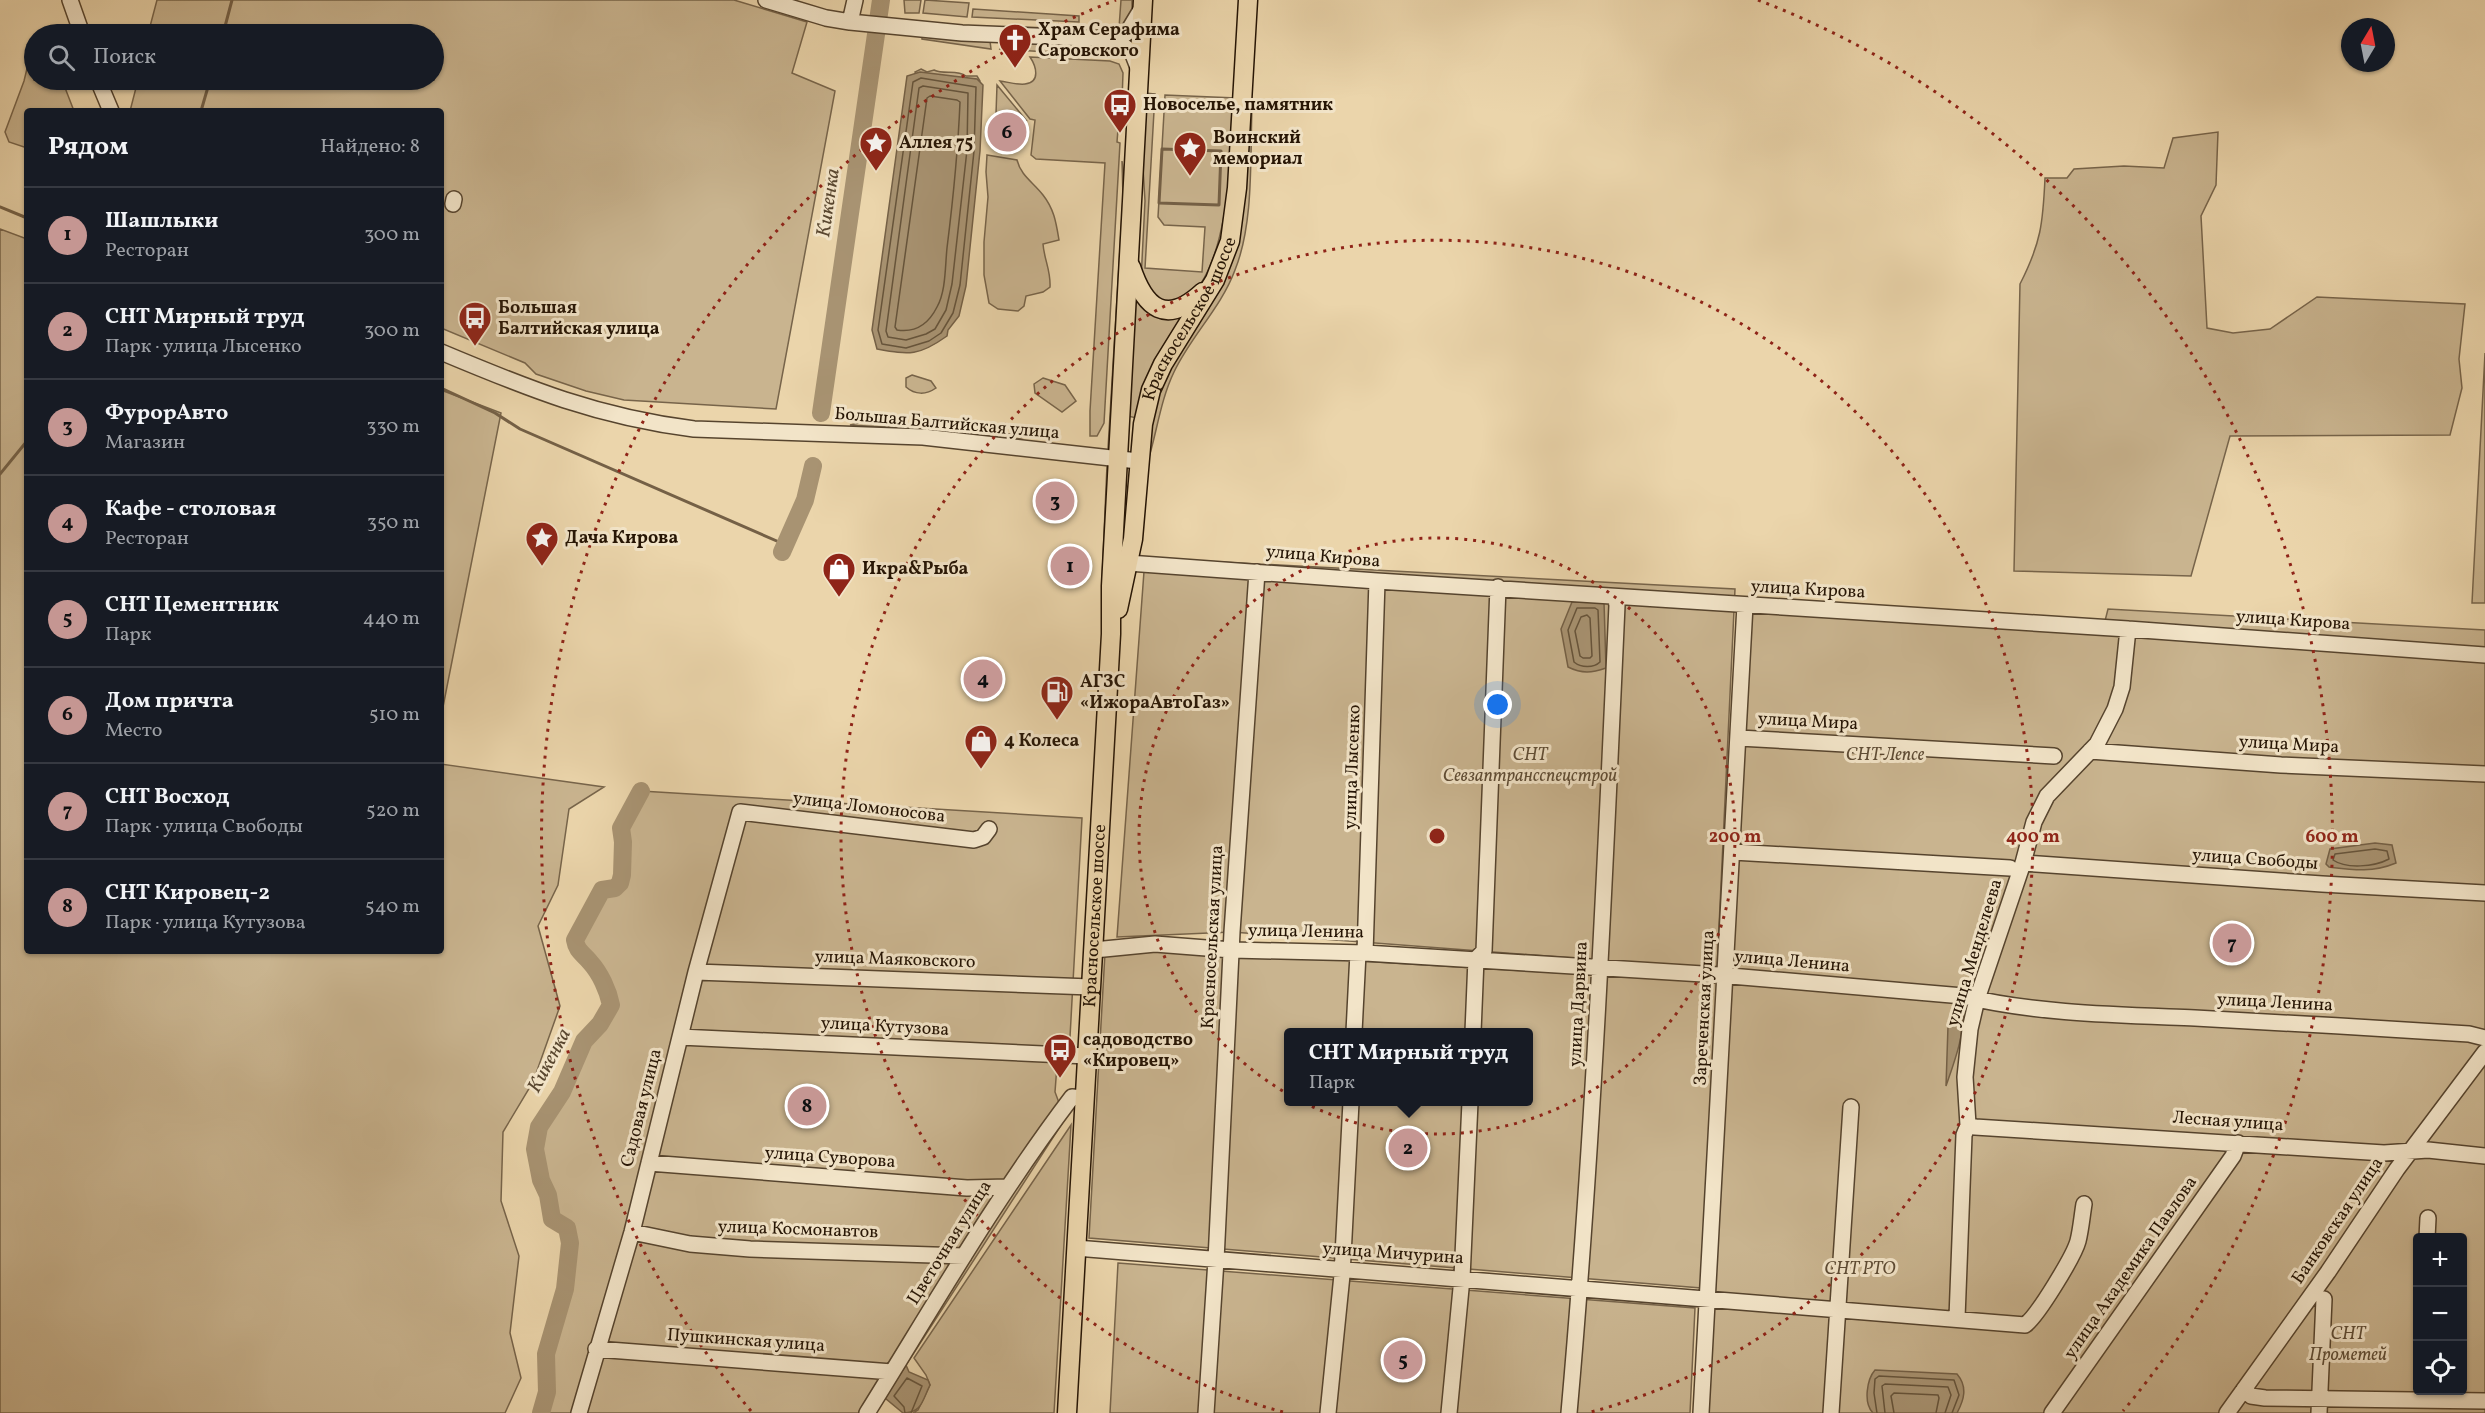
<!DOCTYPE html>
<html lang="ru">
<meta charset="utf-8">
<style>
:root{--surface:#171b24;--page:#20242c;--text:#f1f3f6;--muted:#9ea1a6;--line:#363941;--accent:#c59692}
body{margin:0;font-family:Vollkorn,serif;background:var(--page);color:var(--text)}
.controls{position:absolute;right:18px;bottom:18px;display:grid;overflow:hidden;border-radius:6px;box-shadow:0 2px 4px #0004}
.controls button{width:54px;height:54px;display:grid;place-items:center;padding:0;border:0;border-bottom:2px solid var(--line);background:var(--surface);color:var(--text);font:30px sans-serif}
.compass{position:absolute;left:2341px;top:18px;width:54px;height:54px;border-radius:50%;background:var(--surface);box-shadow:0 2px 4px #0004;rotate:10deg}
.you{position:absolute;left:1498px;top:705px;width:21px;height:21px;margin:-15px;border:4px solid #fff;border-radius:50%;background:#1a73e8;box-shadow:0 0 0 9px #1a73e833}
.badge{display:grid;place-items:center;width:39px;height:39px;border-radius:50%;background:var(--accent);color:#111;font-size:20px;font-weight:700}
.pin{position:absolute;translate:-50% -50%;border:3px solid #fff;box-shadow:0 2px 6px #0006}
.popup{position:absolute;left:1284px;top:1028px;width:249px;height:78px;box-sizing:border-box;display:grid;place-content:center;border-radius:6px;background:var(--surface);filter:drop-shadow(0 2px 4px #0005);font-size:20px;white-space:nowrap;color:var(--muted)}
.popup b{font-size:22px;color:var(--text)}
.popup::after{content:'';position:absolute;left:50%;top:100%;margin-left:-12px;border:12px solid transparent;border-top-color:var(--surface)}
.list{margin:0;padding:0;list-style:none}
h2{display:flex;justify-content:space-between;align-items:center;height:78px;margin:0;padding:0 24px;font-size:26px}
h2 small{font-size:20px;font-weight:400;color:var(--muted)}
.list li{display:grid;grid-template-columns:39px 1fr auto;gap:18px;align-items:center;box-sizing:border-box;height:96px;padding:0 24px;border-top:2px solid var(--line)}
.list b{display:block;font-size:22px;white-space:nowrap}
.list p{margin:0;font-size:20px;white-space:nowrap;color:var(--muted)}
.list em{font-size:20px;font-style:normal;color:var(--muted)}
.icon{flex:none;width:33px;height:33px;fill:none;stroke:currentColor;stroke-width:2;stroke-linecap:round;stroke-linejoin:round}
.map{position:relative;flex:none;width:2485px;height:1413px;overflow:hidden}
.search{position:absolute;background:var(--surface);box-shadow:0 2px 4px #0004;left:24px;top:24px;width:420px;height:66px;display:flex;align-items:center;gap:15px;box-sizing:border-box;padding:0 21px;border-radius:33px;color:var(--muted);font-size:22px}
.panel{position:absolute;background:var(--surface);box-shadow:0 2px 4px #0004;left:24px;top:108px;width:420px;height:846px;border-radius:6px}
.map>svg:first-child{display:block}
.green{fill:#c9b48f;stroke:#77644a;stroke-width:1.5;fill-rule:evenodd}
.water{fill:#a89372;stroke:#746046;stroke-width:1.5}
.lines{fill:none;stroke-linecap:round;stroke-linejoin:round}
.shore{stroke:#66543b;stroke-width:1.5}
.stream{stroke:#746046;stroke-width:3}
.river{stroke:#a89372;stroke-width:18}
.minor-casing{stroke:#56442e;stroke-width:18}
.major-casing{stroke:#251404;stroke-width:21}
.minor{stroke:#f2e4c8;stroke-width:15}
.major{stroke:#ebd5ab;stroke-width:18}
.ring{fill:none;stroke:#8f2418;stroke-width:3;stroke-dasharray:3 6}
.labels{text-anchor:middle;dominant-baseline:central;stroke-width:6;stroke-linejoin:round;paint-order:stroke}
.poi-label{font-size:18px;font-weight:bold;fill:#251404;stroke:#f2e4c8;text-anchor:start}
.street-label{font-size:18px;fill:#251404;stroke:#f2e4c8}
.park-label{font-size:18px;font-style:italic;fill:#5e4c35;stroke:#f2e4c8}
.water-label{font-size:20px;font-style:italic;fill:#594730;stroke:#f2e4c8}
.centre{fill:#8f2418;stroke:#f2e4c8;stroke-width:3}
.ring-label{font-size:18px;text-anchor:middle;font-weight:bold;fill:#8f2418;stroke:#f2e4c8;stroke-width:6;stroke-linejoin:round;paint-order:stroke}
</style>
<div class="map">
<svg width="2485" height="1413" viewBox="0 0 2485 1413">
<rect width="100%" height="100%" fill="#ebd5ab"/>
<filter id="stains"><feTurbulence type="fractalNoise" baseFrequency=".00333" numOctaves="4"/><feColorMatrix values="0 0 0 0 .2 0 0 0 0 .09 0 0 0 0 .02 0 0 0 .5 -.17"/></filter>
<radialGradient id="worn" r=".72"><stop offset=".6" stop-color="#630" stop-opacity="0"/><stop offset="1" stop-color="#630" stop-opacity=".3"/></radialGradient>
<path class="green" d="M157,0H734L807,22L792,73L835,91L776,409L624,400L586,391L536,374L525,363L441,328V111H130L138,80H434V34H148Z
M904,0H921L919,13H905Z
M925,0L969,3L967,17L923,13Z
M1121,0H1132V13L1125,26L1119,28Z
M973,9L1079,16V22L972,17Z
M922,36L990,41L991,49L922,39Z
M1005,41L1111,47V56L1000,49Z
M34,47V80H62L74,111H27V148L9,142L5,132L24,81L32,48Z
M1030,57L1110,61L1119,64L1123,73L1121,129H1118L1117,142L1120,143L1104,423L1097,436H1090V411L1105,163L1036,159L1031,155L1035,120L1030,119L1000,81C1008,82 1017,85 1025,84C1041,82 1036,66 1030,57Z
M921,69L927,72L934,70C944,75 957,69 966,76H977L980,81L977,83L917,75L915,72Z
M997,85L1026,120L996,114Z
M1144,93L1155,94L1145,268L1202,272L1205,227L1164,225L1158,217L1165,95L1236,98C1232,147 1229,258 1193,293C1183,303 1172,302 1159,302L1141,280L1145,201L1142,152Z
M1248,104H1251L1252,107C1250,158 1254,223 1235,270C1221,308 1191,336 1174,372C1160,401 1157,433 1147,464L1149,428L1161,382L1212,298Z
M2218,132L2216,185L2201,216L2207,328L2233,333L2270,329L2317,297L2465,304L2459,359L2462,388L2450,435L2230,436L2191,576L2014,571L2020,284C2041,243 2043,223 2045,178H2067L2074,169L2124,166L2164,168L2173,138Z
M987,155L1017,160C1021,176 1033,182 1043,195C1054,209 1056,222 1059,240L1043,244C1044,259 1051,271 1050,287L1043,292L1026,296L1024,306L1018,311L998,309L989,303L984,275V242L988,197L986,172Z
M1122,161L1125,181L1102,580L1107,465L1123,198Z
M0,229L27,239V951H441V764L604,787L569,809L558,885L538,926L560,1006L533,1082L503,1132L501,1201L519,1256L510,1333L521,1378L505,1413H0Z
M1135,296L1185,314L1137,418L1127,416Z
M2485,353V603H2472Z
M912,375L931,381L936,388C926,395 915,395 906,387V378Z
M1043,378L1065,385L1076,401L1062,412L1035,393L1034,384Z
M441,390L501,413L441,717Z
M864,422L925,425L1029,436L1017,439L916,429L850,425Z
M1145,558L1735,589L1717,969L1232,932L1117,937Z
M1748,600L2105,621L2108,609L2485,630V1413H1705L1713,1289L1089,1238L1105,953L1155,949L1731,983ZM1288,1032H1528V1102H1288ZM2418,1238H2462V1390H2418Z
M641,791L1082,818L1070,1037L1058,1052L1055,1092L1065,1119L875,1413H541L547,1392L546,1354L565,1289L570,1243L567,1228L552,1219L548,1195L541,1180L535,1149L539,1127L562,1092L584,1041L600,1024L611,1005L604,983L590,962L577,951L575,940L595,889L615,888L620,883L622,875L623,842L621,828Z
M1071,1125L1054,1413H913L918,1410L930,1385L926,1375L914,1358Z
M1118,1263L1695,1308L1690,1413H1110Z"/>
<path class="water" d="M920,72L977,79L983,85L980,151L966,286L959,316L948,330L947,336C919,356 910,355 877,349L872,330L907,76Z
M1572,602H1604L1606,668C1592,673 1582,674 1568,667L1561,629Z
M2375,843L2392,845L2396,863C2372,873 2353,870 2329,867L2326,864L2330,849Z
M1954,1006H1963C1965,1034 1955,1060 1946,1086L1948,1026Z
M906,1365L909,1372L928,1380L930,1385C922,1401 922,1413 903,1413L885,1398Z
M1875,1370L1957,1374C1968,1387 1964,1400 1957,1413H1873C1863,1403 1867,1379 1875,1370Z"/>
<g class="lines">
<path class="shore" d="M921,78L976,87L974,151L960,285L953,313L941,333L929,341L906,348L882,344L878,330L913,82Z
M923,86L968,93L967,150L952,284L946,310L935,329L926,334L906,340L888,337L886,331L919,88Z
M930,96L957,100L960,102C958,151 953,200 947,248C945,267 946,291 937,307C929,323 916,333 897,330L895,327L927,98Z
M1577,608H1595L1598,610L1600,662C1594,668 1581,668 1574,662L1568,630Z
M1587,615L1590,618L1592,656L1590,658H1583L1580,656L1575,631L1581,617Z
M2375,849L2387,851L2389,859C2374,867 2346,869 2333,860L2335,854Z
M905,1413L904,1407L894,1396L907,1378L922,1386L911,1413
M1877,1413L1874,1393L1875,1379L1879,1376L1954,1380L1959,1395L1952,1413
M1885,1413L1882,1386L1885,1384L1948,1387L1951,1395L1945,1413
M1894,1413L1891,1396L1894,1393L1938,1395L1939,1398L1936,1413"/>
<path class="stream" d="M223,34L232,0
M869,37L875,38
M201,111L210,80
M1162,149L1221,151L1219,205L1159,203Z
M0,207L27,218
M441,388L495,413L520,429L786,545
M0,474L27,441"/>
<path class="river" d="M821,413L881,0
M782,552L805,500L813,466
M541,1413L547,1392L546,1354L565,1289L570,1243L567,1228L552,1219L548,1195L541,1180L535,1149L539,1127L562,1092L584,1041L600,1024L611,1005C608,990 600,973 590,962C583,953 577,952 575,940L602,890L615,888L620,883L622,875L623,842L621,828L641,791"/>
<g class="minor-casing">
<path id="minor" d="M70,0L82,34
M766,0L826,18L850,22
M855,0L850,22L962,33L1114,39L1127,33L1142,8
M1114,39L1132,52L1139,70
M98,80L111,111
M453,204L454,199
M441,352C529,389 598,417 694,429L923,437L1138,461
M1128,563L1377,581L2128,629L2485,655
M1739,738L2054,756
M2090,751L2281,765L2485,774
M1733,852L2010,868
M2023,863L2322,884L2485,893
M1094,950L1155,944L1232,950L1365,953L1719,975L1963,996C2037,1014 2119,1015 2195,1018C2286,1023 2378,1028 2469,1034L2485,1038
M1365,953L1377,581
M696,972L1091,987
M1354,1032L1358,953
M1473,1032L1476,959L1484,951L1498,587
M680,1037L1087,1056
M1968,1125L1975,1127L2384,1153L2428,1150L2485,1156
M649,1163L967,1188L1008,1187
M632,1232L690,1244L750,1249L964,1256
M2427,1238L2428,1218
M1076,1248L2025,1325C2037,1317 2074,1256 2078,1241C2081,1229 2082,1216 2084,1204
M1957,1318L1964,1135L1968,1125L1965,1077L1970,1029L1977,999L2023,863L2034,822L2047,796L2097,744L2115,709L2122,687L2128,629
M596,1349L892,1372
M2244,1389L2251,1396L2265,1398L2485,1401
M579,1413L632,1232L696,972L740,812L974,840L983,837L989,829
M867,1413C933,1307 996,1197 1072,1097L1085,1098
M1206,1413L1216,1260L1232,932L1257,572
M1328,1413L1342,1275L1351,1102
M1449,1413L1462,1278L1470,1102
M1569,1413C1593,1144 1605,874 1617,605L1615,597
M1701,1413L1745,605
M1831,1413L1851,1107
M2052,1413L2233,1156L2238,1143
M2227,1413L2328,1272L2397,1169L2485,1052
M2319,1413L2324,1299"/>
</g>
<g class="major-casing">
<g id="major">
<path d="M1131,267C1145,309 1166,326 1203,292"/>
<path id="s1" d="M1118,609L1133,539L1143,424L1151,390L1163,364L1215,280L1230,241L1237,188L1248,0"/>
<path id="s2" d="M1067,1413L1111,634V586L1143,0"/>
</g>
</g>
<use href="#minor" class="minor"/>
<use href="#major" class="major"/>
</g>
<g class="ring">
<circle cx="1437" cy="836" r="298"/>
<path d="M1283 1412A596 596 0 1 1 1591 1412"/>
<path d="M751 1411A895 895 0 0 1 1116 0M1758 0A895 895 0 0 1 2123 1411"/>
</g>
<defs>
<g id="church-pin" transform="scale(1.725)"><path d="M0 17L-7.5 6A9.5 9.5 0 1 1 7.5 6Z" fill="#8f2418" stroke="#f2e4c8"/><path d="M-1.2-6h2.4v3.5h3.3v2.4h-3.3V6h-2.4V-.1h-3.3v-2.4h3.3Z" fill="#fff"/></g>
<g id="bus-pin" transform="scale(1.725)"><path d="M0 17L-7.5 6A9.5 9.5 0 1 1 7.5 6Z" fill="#8f2418" stroke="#f2e4c8"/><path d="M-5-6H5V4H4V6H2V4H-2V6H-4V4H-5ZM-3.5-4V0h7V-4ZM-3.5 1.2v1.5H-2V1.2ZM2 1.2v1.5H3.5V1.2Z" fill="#fff"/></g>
<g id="sight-pin" transform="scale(1.725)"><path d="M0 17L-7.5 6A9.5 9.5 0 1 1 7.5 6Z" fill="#8f2418" stroke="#f2e4c8"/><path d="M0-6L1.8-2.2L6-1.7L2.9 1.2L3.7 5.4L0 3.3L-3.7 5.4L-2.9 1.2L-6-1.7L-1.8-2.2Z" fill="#fff"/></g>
<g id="shop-pin" transform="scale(1.725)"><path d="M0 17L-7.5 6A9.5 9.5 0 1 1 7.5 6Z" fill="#8f2418" stroke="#f2e4c8"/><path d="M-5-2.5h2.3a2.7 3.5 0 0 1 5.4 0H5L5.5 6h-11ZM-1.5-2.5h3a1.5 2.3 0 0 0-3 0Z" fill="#fff"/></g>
<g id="fuel-pin" transform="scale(1.725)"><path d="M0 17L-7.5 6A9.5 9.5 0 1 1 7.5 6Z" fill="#8f2418" stroke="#f2e4c8"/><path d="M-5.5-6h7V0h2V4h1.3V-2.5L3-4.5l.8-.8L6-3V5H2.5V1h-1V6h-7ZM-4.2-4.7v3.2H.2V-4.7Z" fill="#fff"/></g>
</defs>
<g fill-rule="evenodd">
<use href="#church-pin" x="1015" y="40"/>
<use href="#bus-pin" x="1120" y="105"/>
<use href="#sight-pin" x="876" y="143"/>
<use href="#sight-pin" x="1190" y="148"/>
<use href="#bus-pin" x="475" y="318"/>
<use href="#sight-pin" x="542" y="538"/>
<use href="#shop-pin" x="839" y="569"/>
<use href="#fuel-pin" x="1057" y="692"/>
<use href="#shop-pin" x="981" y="741"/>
<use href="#bus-pin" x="1060" y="1050"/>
</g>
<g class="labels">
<g class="poi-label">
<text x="1038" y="30">Храм Серафима<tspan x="1038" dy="21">Саровского</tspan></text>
<text x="1143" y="105">Новоселье, памятник</text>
<text x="1213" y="138">Воинский<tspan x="1213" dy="21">мемориал</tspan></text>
<text x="899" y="143">Аллея 75</text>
<text x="498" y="308">Большая<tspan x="498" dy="21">Балтийская улица</tspan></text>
<text x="565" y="538">Дача Кирова</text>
<text x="862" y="569">Икра&amp;Рыба</text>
<text x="1080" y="682">АГЗС<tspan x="1080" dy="21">«ИжораАвтоГаз»</tspan></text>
<text x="1004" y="741">4 Колеса</text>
<text x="1083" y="1040">садоводство<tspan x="1083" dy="21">«Кировец»</tspan></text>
</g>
<g class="street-label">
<text stroke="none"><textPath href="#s1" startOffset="303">Красносельское шоссе</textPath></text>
<text transform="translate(947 424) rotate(5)">Большая Балтийская улица</text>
<text transform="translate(1323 557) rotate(5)">улица Кирова</text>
<text transform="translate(1808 590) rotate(3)">улица Кирова</text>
<text transform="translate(2293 621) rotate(4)">улица Кирова</text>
<text transform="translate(1808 722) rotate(3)">улица Мира</text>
<text transform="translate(2289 745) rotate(3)">улица Мира</text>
<text transform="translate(1353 767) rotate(-88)">улица Лысенко</text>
<text transform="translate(869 808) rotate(7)">улица Ломоносова</text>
<text transform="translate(2255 860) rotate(4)">улица Свободы</text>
<text stroke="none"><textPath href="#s2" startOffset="498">Красносельское шоссе</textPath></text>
<text transform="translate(1306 932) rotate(1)">улица Ленина</text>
<text transform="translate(1213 937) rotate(-87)">Красносельская улица</text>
<text transform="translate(1975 953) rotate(-73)">улица Менделеева</text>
<text transform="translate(895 960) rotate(2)">улица Маяковского</text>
<text transform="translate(1792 962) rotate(5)">улица Ленина</text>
<text transform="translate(2275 1003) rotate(3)">улица Ленина</text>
<text transform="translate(1579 1004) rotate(-87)">улица Дарвина</text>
<text transform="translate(1705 1008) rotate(-87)">Зареченская улица</text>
<text transform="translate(885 1027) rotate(3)">улица Кутузова</text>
<text transform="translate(642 1108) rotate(-76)">Садовая улица</text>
<text transform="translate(2228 1122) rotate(4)">Лесная улица</text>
<text transform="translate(830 1158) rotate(4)">улица Суворова</text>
<text transform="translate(2338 1221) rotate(-56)">Банковская улица</text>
<text transform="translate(798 1230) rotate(2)">улица Космонавтов</text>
<text transform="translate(950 1243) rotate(-58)">Цветочная улица</text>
<text transform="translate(1393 1254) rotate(4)">улица Мичурина</text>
<text transform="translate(2131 1268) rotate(-55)">улица Академика Павлова</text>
<text transform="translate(746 1341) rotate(4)">Пушкинская улица</text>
</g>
<g class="park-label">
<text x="1530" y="755">СНТ<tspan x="1530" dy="21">Севзаптрансспецстрой</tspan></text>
<text x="1885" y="755">СНТ Лепсе</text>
<text x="1860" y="1269">СНТ РТО</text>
<text x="2348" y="1334">СНТ<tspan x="2348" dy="21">Прометей</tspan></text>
</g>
<g class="water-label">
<text transform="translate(829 203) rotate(-82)">Кикенка</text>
<text transform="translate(550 1061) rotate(-62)">Кикенка</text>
</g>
</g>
<circle cx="1437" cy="836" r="9" class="centre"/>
<g class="ring-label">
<text x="1735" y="842">200 m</text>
<text x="2033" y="842">400 m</text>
<text x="2332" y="842">600 m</text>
</g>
<rect width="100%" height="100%" filter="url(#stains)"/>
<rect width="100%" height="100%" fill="url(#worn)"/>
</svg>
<div class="controls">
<button>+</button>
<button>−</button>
<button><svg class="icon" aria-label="locate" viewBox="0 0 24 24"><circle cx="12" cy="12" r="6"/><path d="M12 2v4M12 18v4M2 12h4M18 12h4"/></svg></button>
</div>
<svg class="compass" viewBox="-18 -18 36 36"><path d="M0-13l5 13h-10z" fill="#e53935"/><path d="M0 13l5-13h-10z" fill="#9ea1a6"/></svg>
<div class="you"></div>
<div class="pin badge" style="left:1070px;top:566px">1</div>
<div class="pin badge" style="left:1408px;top:1148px">2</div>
<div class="popup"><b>СНТ Мирный труд</b>Парк</div>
<div class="pin badge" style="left:1055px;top:501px">3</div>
<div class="pin badge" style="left:983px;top:679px">4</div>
<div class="pin badge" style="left:1403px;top:1360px">5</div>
<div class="pin badge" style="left:1007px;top:132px">6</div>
<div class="pin badge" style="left:2232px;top:943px">7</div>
<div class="pin badge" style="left:807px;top:1106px">8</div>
<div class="search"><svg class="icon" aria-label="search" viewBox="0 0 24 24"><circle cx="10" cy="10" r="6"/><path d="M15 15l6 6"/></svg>Поиск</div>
<section class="panel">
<h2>Рядом<small>Найдено: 8</small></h2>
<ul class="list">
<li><span class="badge">1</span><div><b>Шашлыки</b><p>Ресторан</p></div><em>300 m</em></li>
<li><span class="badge">2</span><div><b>СНТ Мирный труд</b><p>Парк · улица Лысенко</p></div><em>300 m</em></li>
<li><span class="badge">3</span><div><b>ФурорАвто</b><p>Магазин</p></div><em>330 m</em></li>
<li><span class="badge">4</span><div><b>Кафе - столовая</b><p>Ресторан</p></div><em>350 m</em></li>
<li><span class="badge">5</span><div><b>СНТ Цементник</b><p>Парк</p></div><em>440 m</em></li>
<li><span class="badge">6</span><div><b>Дом причта</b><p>Место</p></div><em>510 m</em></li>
<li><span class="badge">7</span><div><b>СНТ Восход</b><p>Парк · улица Свободы</p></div><em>520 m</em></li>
<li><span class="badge">8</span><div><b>СНТ Кировец-2</b><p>Парк · улица Кутузова</p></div><em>540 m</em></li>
</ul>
</section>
</div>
